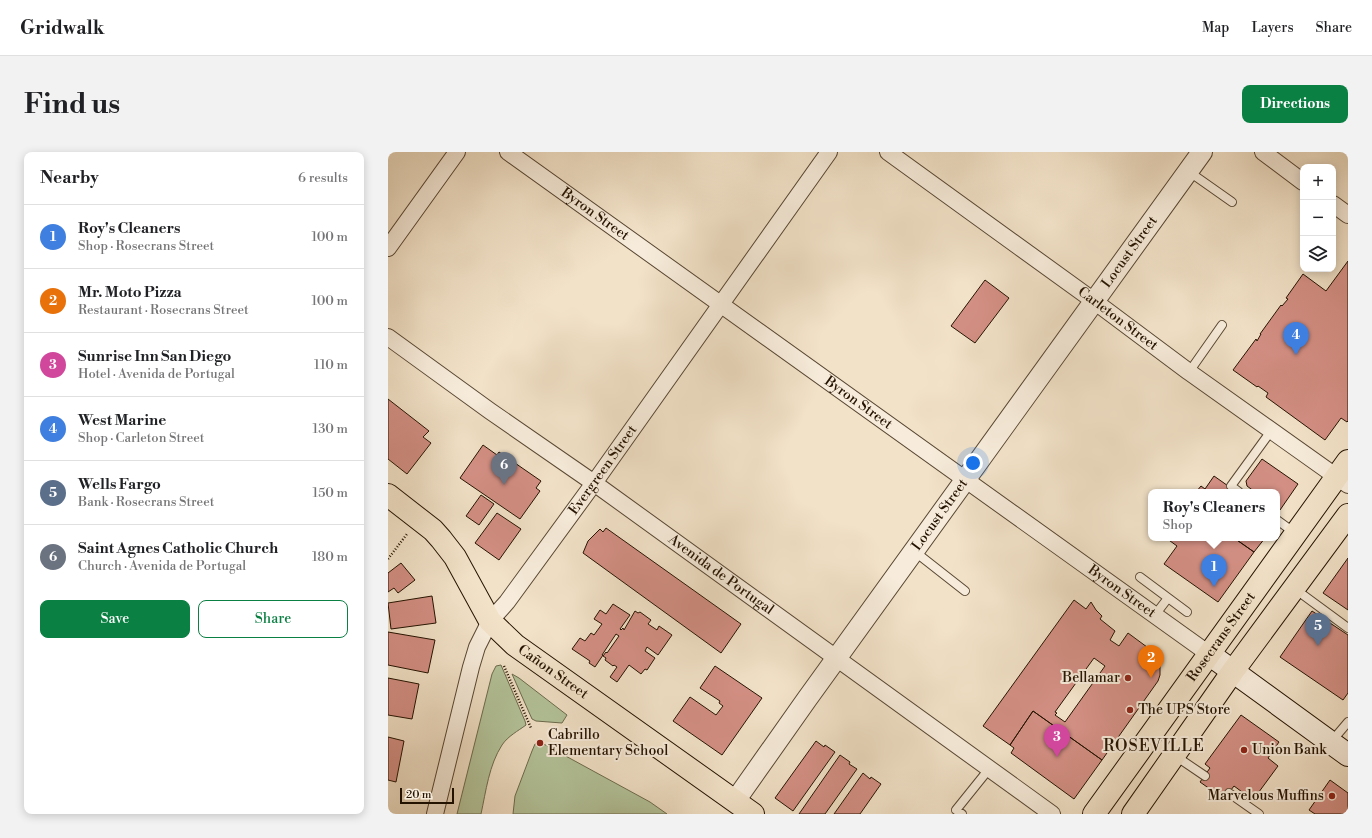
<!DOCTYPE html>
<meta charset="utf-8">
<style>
:root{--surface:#fff;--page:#f2f2f2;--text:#202124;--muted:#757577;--line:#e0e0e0;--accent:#0b8043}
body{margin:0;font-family:"Libre Bodoni",serif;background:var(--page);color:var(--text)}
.controls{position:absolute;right:12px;top:12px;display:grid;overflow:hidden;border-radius:8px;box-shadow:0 2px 10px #0003}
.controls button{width:36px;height:36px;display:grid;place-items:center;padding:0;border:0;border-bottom:1px solid var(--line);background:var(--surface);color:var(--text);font:20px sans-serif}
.scale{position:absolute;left:12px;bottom:10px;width:54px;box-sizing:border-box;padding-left:4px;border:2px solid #251301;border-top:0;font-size:11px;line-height:14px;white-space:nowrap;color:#251301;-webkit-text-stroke:3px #f7ecdb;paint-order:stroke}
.you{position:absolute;left:585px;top:311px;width:14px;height:14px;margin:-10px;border:3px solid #fff;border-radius:50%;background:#1a73e8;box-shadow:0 0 0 6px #1a73e833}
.badge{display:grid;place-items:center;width:26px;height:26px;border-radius:50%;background:var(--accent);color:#fff;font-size:13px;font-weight:700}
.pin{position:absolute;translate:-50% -33px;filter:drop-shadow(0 1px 2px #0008)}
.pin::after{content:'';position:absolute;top:21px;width:14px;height:12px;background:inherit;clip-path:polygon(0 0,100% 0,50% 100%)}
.popup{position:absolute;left:760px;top:337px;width:132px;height:52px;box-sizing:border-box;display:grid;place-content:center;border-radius:8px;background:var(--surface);filter:drop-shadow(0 1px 3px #0005);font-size:13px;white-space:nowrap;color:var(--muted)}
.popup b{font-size:15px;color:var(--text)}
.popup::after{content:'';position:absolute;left:50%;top:100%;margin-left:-8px;border:8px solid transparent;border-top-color:var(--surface)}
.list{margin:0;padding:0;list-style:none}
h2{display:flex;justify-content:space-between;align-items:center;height:52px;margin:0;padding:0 16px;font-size:17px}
h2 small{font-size:13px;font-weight:400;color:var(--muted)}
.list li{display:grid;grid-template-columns:26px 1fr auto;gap:12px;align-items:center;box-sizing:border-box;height:64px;padding:0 16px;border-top:1px solid var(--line)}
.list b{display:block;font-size:15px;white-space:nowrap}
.list p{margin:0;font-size:13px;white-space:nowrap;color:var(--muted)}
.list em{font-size:13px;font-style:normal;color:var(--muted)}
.actions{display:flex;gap:8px;padding:12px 16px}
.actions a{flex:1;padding:9px 0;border:1px solid var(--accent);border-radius:8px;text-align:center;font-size:14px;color:var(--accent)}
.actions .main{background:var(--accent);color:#fff}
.icon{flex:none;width:22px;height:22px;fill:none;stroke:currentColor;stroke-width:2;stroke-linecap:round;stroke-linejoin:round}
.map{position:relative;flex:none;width:960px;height:662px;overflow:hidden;border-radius:8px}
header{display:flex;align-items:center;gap:24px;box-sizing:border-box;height:56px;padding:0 20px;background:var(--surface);border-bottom:1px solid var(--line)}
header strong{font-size:19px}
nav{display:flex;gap:22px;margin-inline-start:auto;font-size:14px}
.intro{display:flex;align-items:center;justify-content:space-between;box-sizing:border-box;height:96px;padding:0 24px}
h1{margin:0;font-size:28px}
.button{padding:10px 18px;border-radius:8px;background:var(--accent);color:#fff;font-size:14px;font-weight:700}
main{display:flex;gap:24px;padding:0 24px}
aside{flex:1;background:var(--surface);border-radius:8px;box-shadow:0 2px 10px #0003}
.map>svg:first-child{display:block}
.green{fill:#b4c49b;stroke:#6c6c4e}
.building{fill:#d38f84;stroke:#251301;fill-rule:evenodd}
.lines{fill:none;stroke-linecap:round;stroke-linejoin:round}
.service-casing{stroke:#584733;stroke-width:10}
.minor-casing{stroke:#584733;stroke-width:18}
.tertiary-casing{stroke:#584733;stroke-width:22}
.secondary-casing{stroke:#251301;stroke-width:24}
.primary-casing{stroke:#251301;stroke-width:24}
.path{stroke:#251301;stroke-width:2.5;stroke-dasharray:1 2;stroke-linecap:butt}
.service{stroke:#f7ecdb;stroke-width:8}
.minor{stroke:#f7ecdb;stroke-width:16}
.tertiary{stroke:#f7ecdb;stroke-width:20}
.secondary{stroke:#f7ecdb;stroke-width:22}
.primary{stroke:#f2e2c8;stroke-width:22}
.poi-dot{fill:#8f2418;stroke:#f7ecdb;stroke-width:1.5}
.labels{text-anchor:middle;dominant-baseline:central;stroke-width:4;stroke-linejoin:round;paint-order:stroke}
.street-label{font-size:14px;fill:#251301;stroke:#f7ecdb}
.poi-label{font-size:14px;fill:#251301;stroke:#f7ecdb;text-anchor:start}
.quarter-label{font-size:16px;letter-spacing:1px;fill:#251301;stroke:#f7ecdb}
</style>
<header>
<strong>Gridwalk</strong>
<nav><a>Map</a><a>Layers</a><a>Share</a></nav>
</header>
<div class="intro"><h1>Find us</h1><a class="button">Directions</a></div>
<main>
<aside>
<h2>Nearby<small>6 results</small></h2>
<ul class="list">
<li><span class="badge" style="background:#3f7fe0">1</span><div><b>Roy's Cleaners</b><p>Shop · Rosecrans Street</p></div><em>100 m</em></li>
<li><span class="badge" style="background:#e8710a">2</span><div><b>Mr. Moto Pizza</b><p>Restaurant · Rosecrans Street</p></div><em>100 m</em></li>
<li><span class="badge" style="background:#d1479c">3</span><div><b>Sunrise Inn San Diego</b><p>Hotel · Avenida de Portugal</p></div><em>110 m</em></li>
<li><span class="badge" style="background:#3f7fe0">4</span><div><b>West Marine</b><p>Shop · Carleton Street</p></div><em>130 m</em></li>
<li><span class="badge" style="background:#5c6f8a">5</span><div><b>Wells Fargo</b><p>Bank · Rosecrans Street</p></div><em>150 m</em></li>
<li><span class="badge" style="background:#6b7280">6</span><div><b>Saint Agnes Catholic Church</b><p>Church · Avenida de Portugal</p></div><em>180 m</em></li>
</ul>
<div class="actions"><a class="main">Save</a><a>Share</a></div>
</aside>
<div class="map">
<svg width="960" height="662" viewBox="0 0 960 662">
<rect width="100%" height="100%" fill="#f2e2c8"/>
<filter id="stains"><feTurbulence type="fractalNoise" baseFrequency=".005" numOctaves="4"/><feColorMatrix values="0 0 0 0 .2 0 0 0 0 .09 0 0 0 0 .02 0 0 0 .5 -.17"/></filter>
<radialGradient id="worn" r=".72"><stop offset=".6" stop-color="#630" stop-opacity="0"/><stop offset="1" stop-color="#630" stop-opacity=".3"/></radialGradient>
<path class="green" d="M113,513L137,569L138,573C130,579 120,584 114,593C101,613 98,639 93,662H69L104,522L108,514Z
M124,522L131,526L179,563L174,571L148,569L144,567Z
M152,590L262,650L279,662H125L127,644L144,599L147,592Z"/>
<path class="building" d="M960,109V269L959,270L953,266L937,288L878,245L880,241L870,234L869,235L845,218L868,187L869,189L873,182H872L893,153L894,154L900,147L898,146L915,122L938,139Z
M597,128L621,146L587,191L563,174Z
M0,247L41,279L35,285L43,291L19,322L0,307Z
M95,293L109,303L111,300L153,329L148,336L152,339L132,367L72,326Z
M874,307L910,332L892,358L889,355V340H867L859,334L858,329Z
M826,324L843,336L840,340H808L813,334L817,337Z
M93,343L106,352L91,373L78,364Z
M109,361L133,377L111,408L87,391Z
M218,376L353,472L333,501L195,401L200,389L212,377L215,380Z
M778,386H846L866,400L830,450L776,412L789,394Z
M846,386H877L866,400Z
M960,406V458L935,441Z
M13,411L27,428L10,441L6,436L0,440V421Z
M44,444L48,471L3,477L0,451Z
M686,448L698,457L703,450L708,458L714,464L712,467L727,479L722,488L731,494L740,481L763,498L769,503L772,510V523L770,529L714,608L645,559L622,593L595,574ZM706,506L717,514L677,570L667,563L669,561L667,560Z
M225,452L242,463L232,477L233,478L235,476L236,478L247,459L250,461L252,460L263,468L260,472L269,478L271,474L284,483L270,503L259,495L257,499L267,506L259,518L257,517L253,522L241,513L229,530L222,525L229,515L226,513L225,514L217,508L218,506L215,504L218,500L219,501L231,484L228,482L214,503H215L207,515L201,511L202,509L184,497L192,486L197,489L203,481L206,483L214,472L206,467L212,458L218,462Z
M924,459L960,483V541L955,548L892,505Z
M0,480L47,488L40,521L0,513Z
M327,514L374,546L334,603L285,569L302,545L328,563L335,554L331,551L332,549L312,536Z
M0,526L31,532L24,567L0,563Z
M645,559L714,608L686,647L623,601L626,596L622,593Z
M853,563L891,590L880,606L890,614L865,648L846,634L836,647L812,630L822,616L817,612Z
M0,585L16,589L8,630L0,628Z
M428,589L436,595L437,593L447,600L405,659L387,646Z
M452,603L462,610L461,612L469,617L437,662H411Z
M475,621L482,627L483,625L493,632L472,662H446Z
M942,628L960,641V662H927L921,658Z"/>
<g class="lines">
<g class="service-casing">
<path id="service" d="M800,19L844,50
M801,220L834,173
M851,340L843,334L883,279
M889,368L907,381
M526,399L577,439
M752,425L799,460
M907,437L960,476
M767,463L780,446
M943,590L960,570
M786,603L817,624
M841,641L871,662
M574,662L568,658L601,617"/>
</g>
<g class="minor-casing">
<g id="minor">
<path id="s1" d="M120,0L821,502"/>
<path id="s2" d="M500,0L706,149L801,220L960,333"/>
<path d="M875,0L915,30"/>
<path d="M945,52L960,63"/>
<path d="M0,96L69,0"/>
<path id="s3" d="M0,185L102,259L206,331L664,662"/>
<path id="s4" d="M47,662L83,515L89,495L102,469L119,450L206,331L441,0"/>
</g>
</g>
<g class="tertiary-casing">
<g id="tertiary">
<path id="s5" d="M347,649L419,547L814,0"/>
</g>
</g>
<g class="secondary-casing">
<path id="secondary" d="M821,502L960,603"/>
</g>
<g class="primary-casing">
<g id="primary">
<path id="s6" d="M0,343L45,378L53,387L67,405L102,469L127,493L365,662"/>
<path id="s7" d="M706,662L960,309"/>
<path d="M745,662L845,519L960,363"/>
</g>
</g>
<path class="path" d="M0,407L19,382
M116,514L143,576"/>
<use href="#service" class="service"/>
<use href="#minor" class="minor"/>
<use href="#tertiary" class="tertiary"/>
<use href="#secondary" class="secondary"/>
<use href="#primary" class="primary"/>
</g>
<g class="poi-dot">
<circle cx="740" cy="526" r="4"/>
<circle cx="742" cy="558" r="4"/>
<circle cx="152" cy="591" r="4"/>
<circle cx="856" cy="598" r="4"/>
<circle cx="944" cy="644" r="4"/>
</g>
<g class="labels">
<g class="street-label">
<text stroke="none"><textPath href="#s1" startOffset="107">Byron Street</textPath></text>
<text stroke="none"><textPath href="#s5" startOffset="676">Locust Street</textPath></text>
<text stroke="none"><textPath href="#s2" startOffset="284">Carleton Street</textPath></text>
<text stroke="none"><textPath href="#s1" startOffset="431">Byron Street</textPath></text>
<text stroke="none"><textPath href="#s4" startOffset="390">Evergreen Street</textPath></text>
<text stroke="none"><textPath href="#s5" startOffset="352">Locust Street</textPath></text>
<text stroke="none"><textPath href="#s3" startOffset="409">Avenida de Portugal</textPath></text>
<text stroke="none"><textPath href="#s1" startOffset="755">Byron Street</textPath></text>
<text stroke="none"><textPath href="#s7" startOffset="218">Rosecrans Street</textPath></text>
<text stroke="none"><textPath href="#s6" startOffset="246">Cañon Street</textPath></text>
</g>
<g class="poi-label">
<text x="732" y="526" text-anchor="end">Bellamar</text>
<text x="750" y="558">The UPS Store</text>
<text x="160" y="583">Cabrillo<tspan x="160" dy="16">Elementary School</tspan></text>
<text x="864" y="598">Union Bank</text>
<text x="936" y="644" text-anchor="end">Marvelous Muffins</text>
</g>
<g class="quarter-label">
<text x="766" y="594">ROSEVILLE</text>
</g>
</g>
<rect width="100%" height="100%" filter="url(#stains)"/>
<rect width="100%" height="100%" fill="url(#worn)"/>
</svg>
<div class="controls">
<button>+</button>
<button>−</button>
<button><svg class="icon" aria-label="layers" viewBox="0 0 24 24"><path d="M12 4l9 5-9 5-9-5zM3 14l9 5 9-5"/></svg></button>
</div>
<div class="scale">20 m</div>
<div class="you"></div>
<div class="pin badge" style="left:826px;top:435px;background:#3f7fe0">1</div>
<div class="popup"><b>Roy's Cleaners</b>Shop</div>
<div class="pin badge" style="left:763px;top:526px;background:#e8710a">2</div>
<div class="pin badge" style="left:669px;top:605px;background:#d1479c">3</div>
<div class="pin badge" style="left:908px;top:203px;background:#3f7fe0">4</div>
<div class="pin badge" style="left:930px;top:494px;background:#5c6f8a">5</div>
<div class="pin badge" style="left:116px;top:333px;background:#6b7280">6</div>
</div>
</main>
